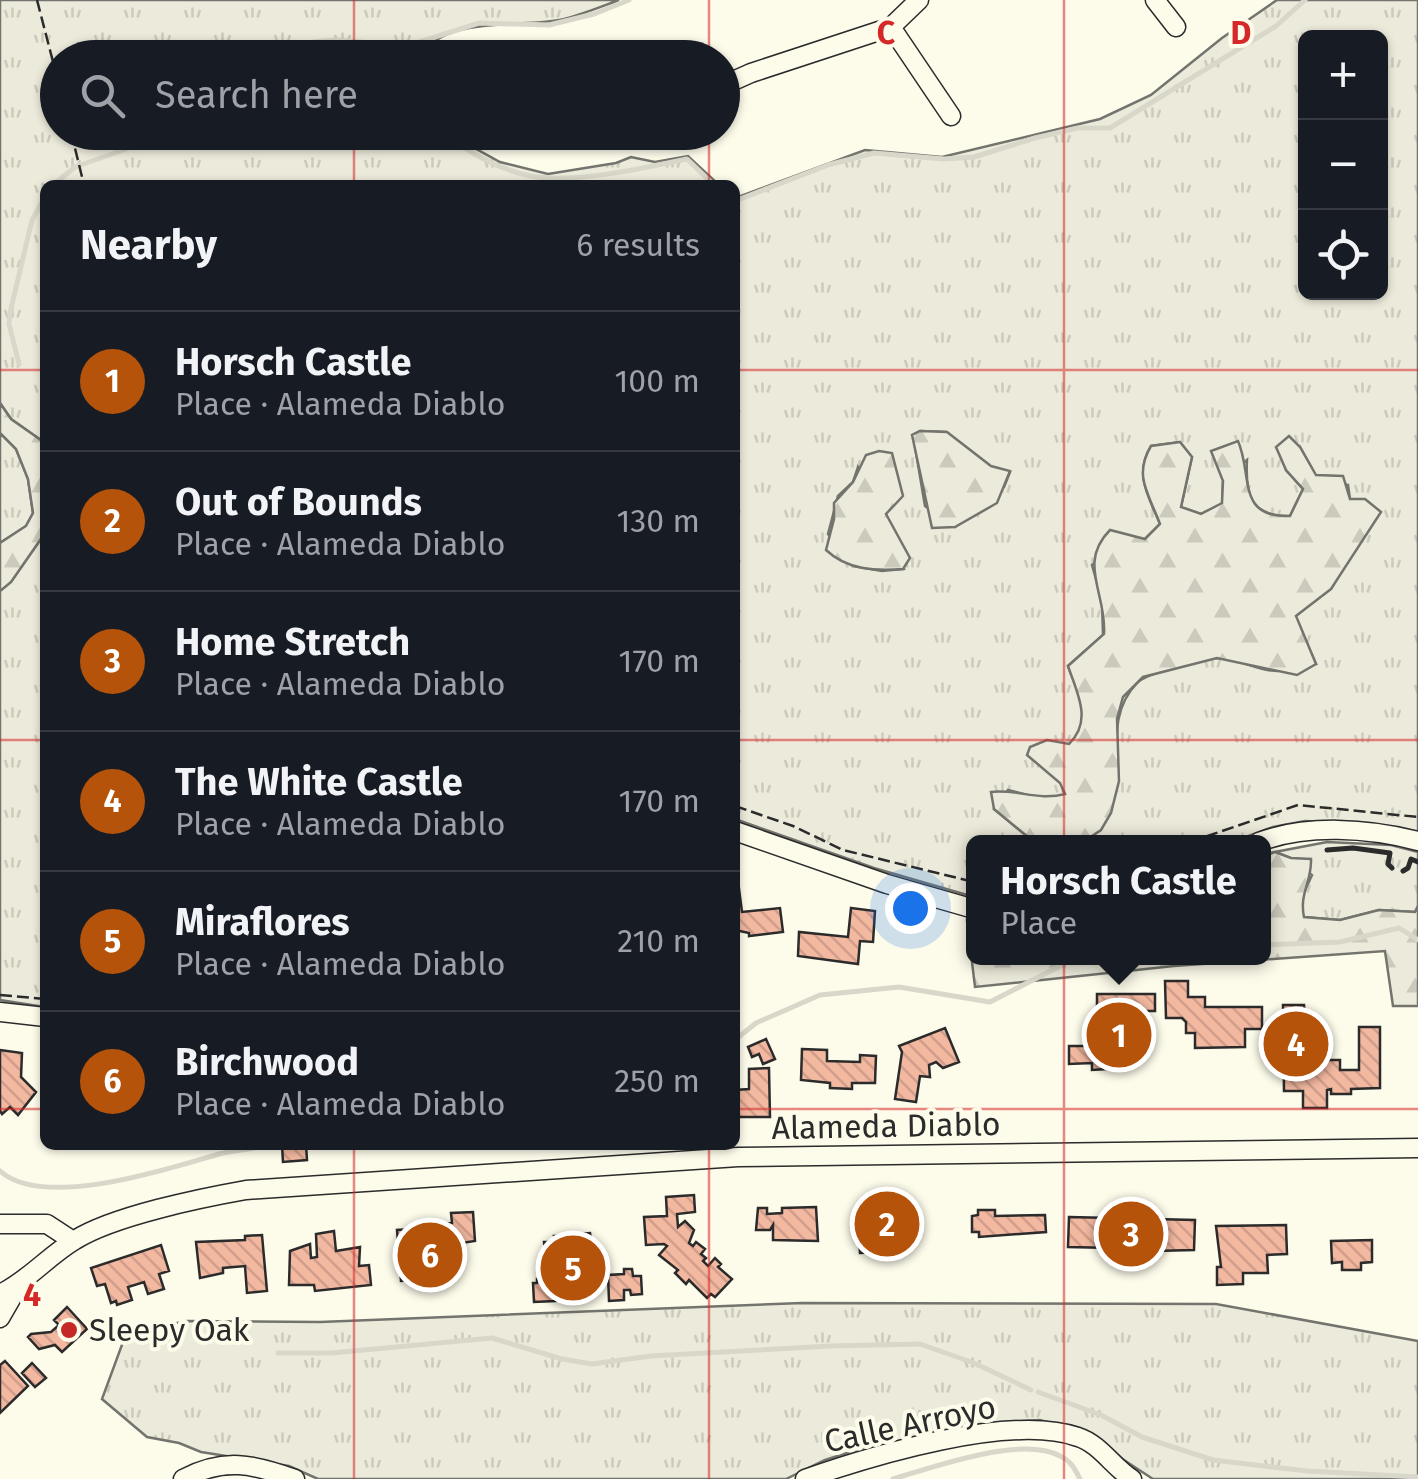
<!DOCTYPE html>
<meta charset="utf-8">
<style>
:root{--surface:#171b24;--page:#242831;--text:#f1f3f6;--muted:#9ea1a6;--line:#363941;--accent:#b45309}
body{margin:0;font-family:"Fira Sans",sans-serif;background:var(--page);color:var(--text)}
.controls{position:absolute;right:30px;top:30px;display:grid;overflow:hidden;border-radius:15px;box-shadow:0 2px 8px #0004}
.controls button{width:90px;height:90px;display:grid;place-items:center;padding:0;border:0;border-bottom:2px solid var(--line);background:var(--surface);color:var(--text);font:50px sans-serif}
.you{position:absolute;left:910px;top:908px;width:35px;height:35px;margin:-25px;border:8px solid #fff;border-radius:50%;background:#1a73e8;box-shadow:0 0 0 15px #1a73e833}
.badge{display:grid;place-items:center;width:65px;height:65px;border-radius:50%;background:var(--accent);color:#fff;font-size:32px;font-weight:700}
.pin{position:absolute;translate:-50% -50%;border:5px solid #fff;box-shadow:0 2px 10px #0006}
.popup{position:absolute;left:966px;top:835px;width:305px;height:130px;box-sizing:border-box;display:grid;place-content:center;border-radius:15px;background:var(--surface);filter:drop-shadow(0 2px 8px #0005);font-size:32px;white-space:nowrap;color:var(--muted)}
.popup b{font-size:38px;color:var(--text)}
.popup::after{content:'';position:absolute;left:50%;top:100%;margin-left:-20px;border:20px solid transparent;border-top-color:var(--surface)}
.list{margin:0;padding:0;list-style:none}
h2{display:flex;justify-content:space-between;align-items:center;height:130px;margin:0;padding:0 40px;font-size:42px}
h2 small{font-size:32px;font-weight:400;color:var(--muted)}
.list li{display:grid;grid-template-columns:65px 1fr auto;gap:30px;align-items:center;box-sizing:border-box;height:140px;padding:0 40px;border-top:2px solid var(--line)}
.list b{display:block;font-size:38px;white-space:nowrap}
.list p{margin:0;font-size:32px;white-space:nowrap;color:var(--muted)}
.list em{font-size:32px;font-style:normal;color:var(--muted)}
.icon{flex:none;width:55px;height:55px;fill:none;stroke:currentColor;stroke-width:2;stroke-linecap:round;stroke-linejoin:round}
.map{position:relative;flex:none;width:1418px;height:1479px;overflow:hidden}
.search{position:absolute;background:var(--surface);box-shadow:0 2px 8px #0004;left:40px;top:40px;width:700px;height:110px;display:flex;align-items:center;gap:25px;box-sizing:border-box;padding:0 35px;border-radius:55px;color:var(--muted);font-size:38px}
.panel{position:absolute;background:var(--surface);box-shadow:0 2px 8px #0004;left:40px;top:180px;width:700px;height:970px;border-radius:15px}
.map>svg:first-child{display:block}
.grass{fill:url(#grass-tufts);stroke:#74746e;stroke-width:2.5;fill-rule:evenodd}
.forest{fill:url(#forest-firs);stroke:#74746e;stroke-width:2.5}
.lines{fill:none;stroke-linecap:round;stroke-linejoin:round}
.stream{stroke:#d8d7c9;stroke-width:5}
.building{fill:url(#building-back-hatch);stroke:#2b2b2b;stroke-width:2.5}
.minor-casing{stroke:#2b2b2b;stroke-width:21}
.minor{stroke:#fdfbea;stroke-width:18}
.fence{stroke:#2b2b2b;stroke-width:2.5;stroke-dasharray:12 5;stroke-linecap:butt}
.wall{stroke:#2b2b2b;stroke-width:5}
.grid{fill:none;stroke:#d62828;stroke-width:2.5;stroke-opacity:0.55}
.poi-dot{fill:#c62828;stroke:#fdfbea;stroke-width:4}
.labels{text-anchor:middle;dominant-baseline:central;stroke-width:8;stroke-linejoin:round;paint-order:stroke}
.street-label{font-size:32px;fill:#2b2b2b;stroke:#fdfbea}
.poi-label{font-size:32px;fill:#2b2b2b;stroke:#fdfbea;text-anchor:start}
.grid-label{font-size:32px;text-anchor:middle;font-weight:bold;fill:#d62828;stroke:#fdfbea;stroke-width:8;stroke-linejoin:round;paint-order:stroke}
</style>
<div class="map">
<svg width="1418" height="1479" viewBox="0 0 1418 1479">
<defs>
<pattern id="grass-tufts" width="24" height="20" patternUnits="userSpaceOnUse" patternTransform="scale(2.5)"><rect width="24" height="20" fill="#ecebdb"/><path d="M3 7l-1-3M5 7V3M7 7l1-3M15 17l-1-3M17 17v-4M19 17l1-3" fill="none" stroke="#cbcabc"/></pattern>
<pattern id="forest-firs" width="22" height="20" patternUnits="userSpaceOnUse" patternTransform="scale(2.5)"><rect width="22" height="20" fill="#ecebdb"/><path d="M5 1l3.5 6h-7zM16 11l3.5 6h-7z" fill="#cbcabc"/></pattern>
<pattern id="building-back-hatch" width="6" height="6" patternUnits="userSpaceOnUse" patternTransform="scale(2.5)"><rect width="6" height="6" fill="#f2b8a0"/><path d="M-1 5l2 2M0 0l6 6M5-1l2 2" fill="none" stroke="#d09e8a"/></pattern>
</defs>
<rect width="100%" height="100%" fill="#fdfbea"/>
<path class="grass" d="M0,0H619C600,7 579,16 559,20C519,28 444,15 420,57L58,58V132L447,133L500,162L548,174L616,163L631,157L655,162L688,156L719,185H45V443L11,419L0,403Z
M1277,0H1418V832L1372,824L1305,821L1273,827L1232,842H1083C1146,798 1091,731 1137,683C1147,673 1201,659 1217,658C1238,658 1258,671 1277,671C1290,670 1303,666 1316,664L1295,616L1331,589L1372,522L1350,499L1348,485L1316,476L1300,447L1286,470L1303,489L1290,516C1251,517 1245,495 1247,460L1223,481L1222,504L1201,514L1181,507L1192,457L1180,442L1151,446C1134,475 1148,495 1160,524L1145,539L1092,565L1102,601L1103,635L1068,666C1073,680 1082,697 1083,712C1086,740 1050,760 1065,795L1043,799L1008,790L994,809L1034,842H974V897L874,868L735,819V198L865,150L942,157L1100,119L1151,95L1222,38ZM1306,38H1380V292H1306ZM920,431L946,432L991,467L1010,472L1004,487L955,527L925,506L913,435ZM858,467L886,514L904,569L882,571L853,566L828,534L838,496L853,482Z
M0,433L16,449L28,479L33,513L26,526L0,543Z
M45,533V1007L0,1000V591L11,582Z
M1327,842L1391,845L1418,852V906L1415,912L1379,910L1340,920L1303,917L1301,899L1312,875L1291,858L1275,852Z
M802,1303L1216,1304L1418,1341V1479H1153L1081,1432L1040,1420L992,1423L863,1448L825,1460L786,1479H318L289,1466L201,1452L179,1443L147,1437L102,1399L123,1342L136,1331L187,1321L320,1322Z"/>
<path class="forest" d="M0,403L11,419L45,443V533L11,582L0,591V543L26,526L33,513L28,479L16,449L0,433Z
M920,431L947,432L991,466L1010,471L997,503L955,527L932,528L912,435Z
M1289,436L1300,447L1316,475L1343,476L1350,499H1365L1381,512L1331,589L1296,616L1316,664L1297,675L1217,658L1143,677L1123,697L1117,719L1119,781L1111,813L1101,830L1083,842H1034L994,809L991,792C1017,789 1038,801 1065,794L1060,783L1027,755L1030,747L1047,740L1069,744C1093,721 1077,693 1068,666L1104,634C1107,594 1077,563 1110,530L1145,539L1160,524C1149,494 1133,476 1151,446L1180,442L1192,457L1181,507L1201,514L1222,503L1223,481L1211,451L1238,441C1253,475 1236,518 1290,516L1303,489L1286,470L1276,447Z
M879,451L892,453L903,496L886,514L910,558L903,569C875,571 847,570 826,550L834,519V503L853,482L866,455Z
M1275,852L1291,858L1311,859C1312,882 1299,893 1304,917L1340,920L1379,910L1415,912L1418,906V1006H1393L1385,951L1174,966L975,987L967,921L974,923V958H1264V856Z"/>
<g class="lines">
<path class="stream" d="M292,58L314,42L336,40L407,46L479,23L549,25L594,14L629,0
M439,132C467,150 497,170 531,176C572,184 645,168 687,159L714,185
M53,185L75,167L174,132
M735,201L828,165L874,153L944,159L974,157L1035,138L1078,128H1110L1276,26L1305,0
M19,364L9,324L10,313L32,220L45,197
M1264,945L1340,942L1399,928L1418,940
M735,1040L756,1023L820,995L899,987L990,1002L1068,962L1108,958
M0,1171C44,1210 167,1169 219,1154C234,1150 251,1150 265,1145
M278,1353H332L492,1338L562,1359L592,1364L651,1356L831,1346L920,1344L974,1363L1031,1390
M1038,1392L1101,1415L1142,1437L1213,1460L1307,1471L1418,1477
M893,1479C934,1467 1021,1435 1060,1456C1071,1461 1075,1469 1080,1479"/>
</g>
<path class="building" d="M738,881L742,912L780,908L783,932L749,936V933L735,930V882Z
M851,908L875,911L873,942L860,941L858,964L798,956L799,932L848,937Z
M1165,981H1188V997H1205V1007H1262V1029H1245V1047L1195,1048V1033H1186V1022L1182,1018H1166Z
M1097,994H1155V1011H1145L1144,1029H1148V1041H1140V1062L1109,1061L1107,1069L1092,1070V1063L1069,1064V1046H1091V1014H1097Z
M1283,1005H1304L1308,1060H1340V1070H1359V1027H1380V1088L1351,1089V1094H1331V1089L1327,1090V1108H1303V1091H1284Z
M945,1028L959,1062L943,1068L936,1062L929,1065L930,1077L920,1076L916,1102L895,1099L902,1052L899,1046Z
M766,1039L775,1059L763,1064L759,1054L752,1057L748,1047Z
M802,1049L827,1050V1061L860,1062V1055L876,1056L875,1083H852V1089L830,1088V1083L801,1080Z
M0,1050L22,1053L21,1077L36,1092L18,1115L10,1107L2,1114L0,1111Z
M769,1068L770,1117H735V1090L749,1089V1069Z
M282,1145H306L307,1160L283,1162Z
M694,1195L695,1212L677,1214L678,1227L685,1221L694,1230L689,1243L693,1246L696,1242L705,1249L701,1254L706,1258L703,1261L708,1266L715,1258L721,1264L718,1267L732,1279L715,1297L711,1294L707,1298L689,1280L686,1284L675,1273L678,1270L659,1255L667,1246L664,1244L646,1245L644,1217L667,1216L666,1197Z
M816,1207L818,1241L773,1240V1225L770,1230H756L758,1208H767V1214L782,1213V1208Z
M978,1210H995V1216L1045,1215L1046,1232L979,1237V1232H972V1216L978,1215Z
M473,1212L475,1241L461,1243L463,1266L459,1267L460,1274L445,1275V1268L414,1270L415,1280L401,1281L397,1230L412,1229L413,1237L441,1235L439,1224L452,1223L451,1213Z
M914,1212L915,1233L894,1234L895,1245L882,1246L883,1252L860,1253L858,1215Z
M1069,1217L1195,1220L1194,1250L1113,1252V1248L1068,1247Z
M1286,1225L1287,1254L1267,1255L1268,1273H1243V1284L1217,1285V1267H1221L1216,1226Z
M334,1231L336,1251L360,1247L359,1266L369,1265L371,1285L315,1291L314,1285H289L290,1251L310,1244L311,1258L317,1257L316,1234Z
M590,1233L596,1275L593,1276V1283L569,1285V1289H560V1294L554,1295L555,1301L534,1302L533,1283H537V1279L552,1278L551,1254L545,1252L544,1242H555L554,1236H565V1246L578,1245V1234Z
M262,1235L267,1291L247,1293L245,1266L223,1268V1273L200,1278L196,1242L245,1240V1236Z
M1372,1240V1262L1361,1263V1270H1342V1262L1332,1263L1331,1241Z
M161,1245L169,1271L159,1274L164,1289L148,1294L144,1282L128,1287L132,1300L117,1305L116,1301L111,1303L105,1284L97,1286L91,1268Z
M624,1269H632L633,1276H641L642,1294L631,1295L630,1290H624V1300L609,1301L608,1275L624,1274Z
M67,1307L87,1329L62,1352L55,1345L39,1349L28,1337L31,1334L51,1332L59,1325L54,1320Z
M5,1361L28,1386L0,1413V1365Z
M32,1363L46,1378L35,1387L22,1373Z"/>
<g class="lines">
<g class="minor-casing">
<path id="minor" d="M1155,0L1176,27
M891,27L951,116
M722,86L751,73L891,27L919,0
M735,831L887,884L974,909
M1259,842C1307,824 1368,828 1418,841
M0,1012L45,1017
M0,1224H47L73,1241
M0,1294C29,1280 48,1256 75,1240C113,1216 201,1198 246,1190L738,1157L1418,1148
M0,1318L19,1285
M183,1479C224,1457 253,1464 295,1479
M805,1479C871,1456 1011,1413 1078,1437C1100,1444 1113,1467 1132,1479"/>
</g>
<use href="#minor" class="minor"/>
<path class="fence" d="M37,0L58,81
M71,132L84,185
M735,806L793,826L843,850L974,882
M1190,842L1298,805L1418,817
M0,995L45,999"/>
<path class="wall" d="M1327,850L1353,848L1390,853L1388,864L1392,868
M1403,871L1408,868L1411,859L1418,862"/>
</g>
<path class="grid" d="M354,0V58M709,0V58M1064,0V1479M354,132V185M709,132V185M0,370H45M735,370H1418M0,740H45M735,740H1418M0,1109H45M735,1109H1418M354,1145V1479M709,1145V1479"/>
<circle class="poi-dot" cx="69" cy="1330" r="10"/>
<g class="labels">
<g class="street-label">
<text transform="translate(886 1126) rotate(-1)">Alameda Diablo</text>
<text transform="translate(910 1424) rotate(-12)">Calle Arroyo</text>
</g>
<g class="poi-label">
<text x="89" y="1330">Sleepy Oak</text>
</g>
</g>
<g class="grid-label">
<text x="886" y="44">C</text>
<text x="1241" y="44">D</text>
<text x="32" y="1306">4</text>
</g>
</svg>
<div class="controls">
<button>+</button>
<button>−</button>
<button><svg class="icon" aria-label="locate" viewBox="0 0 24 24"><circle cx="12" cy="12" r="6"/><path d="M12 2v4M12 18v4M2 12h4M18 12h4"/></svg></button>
</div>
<div class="you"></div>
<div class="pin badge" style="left:1119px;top:1035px">1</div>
<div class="popup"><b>Horsch Castle</b>Place</div>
<div class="pin badge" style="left:887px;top:1224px">2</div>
<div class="pin badge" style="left:1131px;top:1234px">3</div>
<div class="pin badge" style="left:1296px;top:1044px">4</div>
<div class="pin badge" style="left:573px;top:1268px">5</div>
<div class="pin badge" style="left:430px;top:1255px">6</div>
<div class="search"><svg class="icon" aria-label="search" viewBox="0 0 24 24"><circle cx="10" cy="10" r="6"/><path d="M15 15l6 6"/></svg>Search here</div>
<section class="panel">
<h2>Nearby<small>6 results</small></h2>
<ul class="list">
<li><span class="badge">1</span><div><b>Horsch Castle</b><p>Place · Alameda Diablo</p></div><em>100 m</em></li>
<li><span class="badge">2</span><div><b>Out of Bounds</b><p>Place · Alameda Diablo</p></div><em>130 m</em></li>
<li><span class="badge">3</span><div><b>Home Stretch</b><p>Place · Alameda Diablo</p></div><em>170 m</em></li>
<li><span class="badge">4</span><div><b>The White Castle</b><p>Place · Alameda Diablo</p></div><em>170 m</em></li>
<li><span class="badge">5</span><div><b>Miraflores</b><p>Place · Alameda Diablo</p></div><em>210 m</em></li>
<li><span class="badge">6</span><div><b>Birchwood</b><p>Place · Alameda Diablo</p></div><em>250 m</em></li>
</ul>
</section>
</div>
